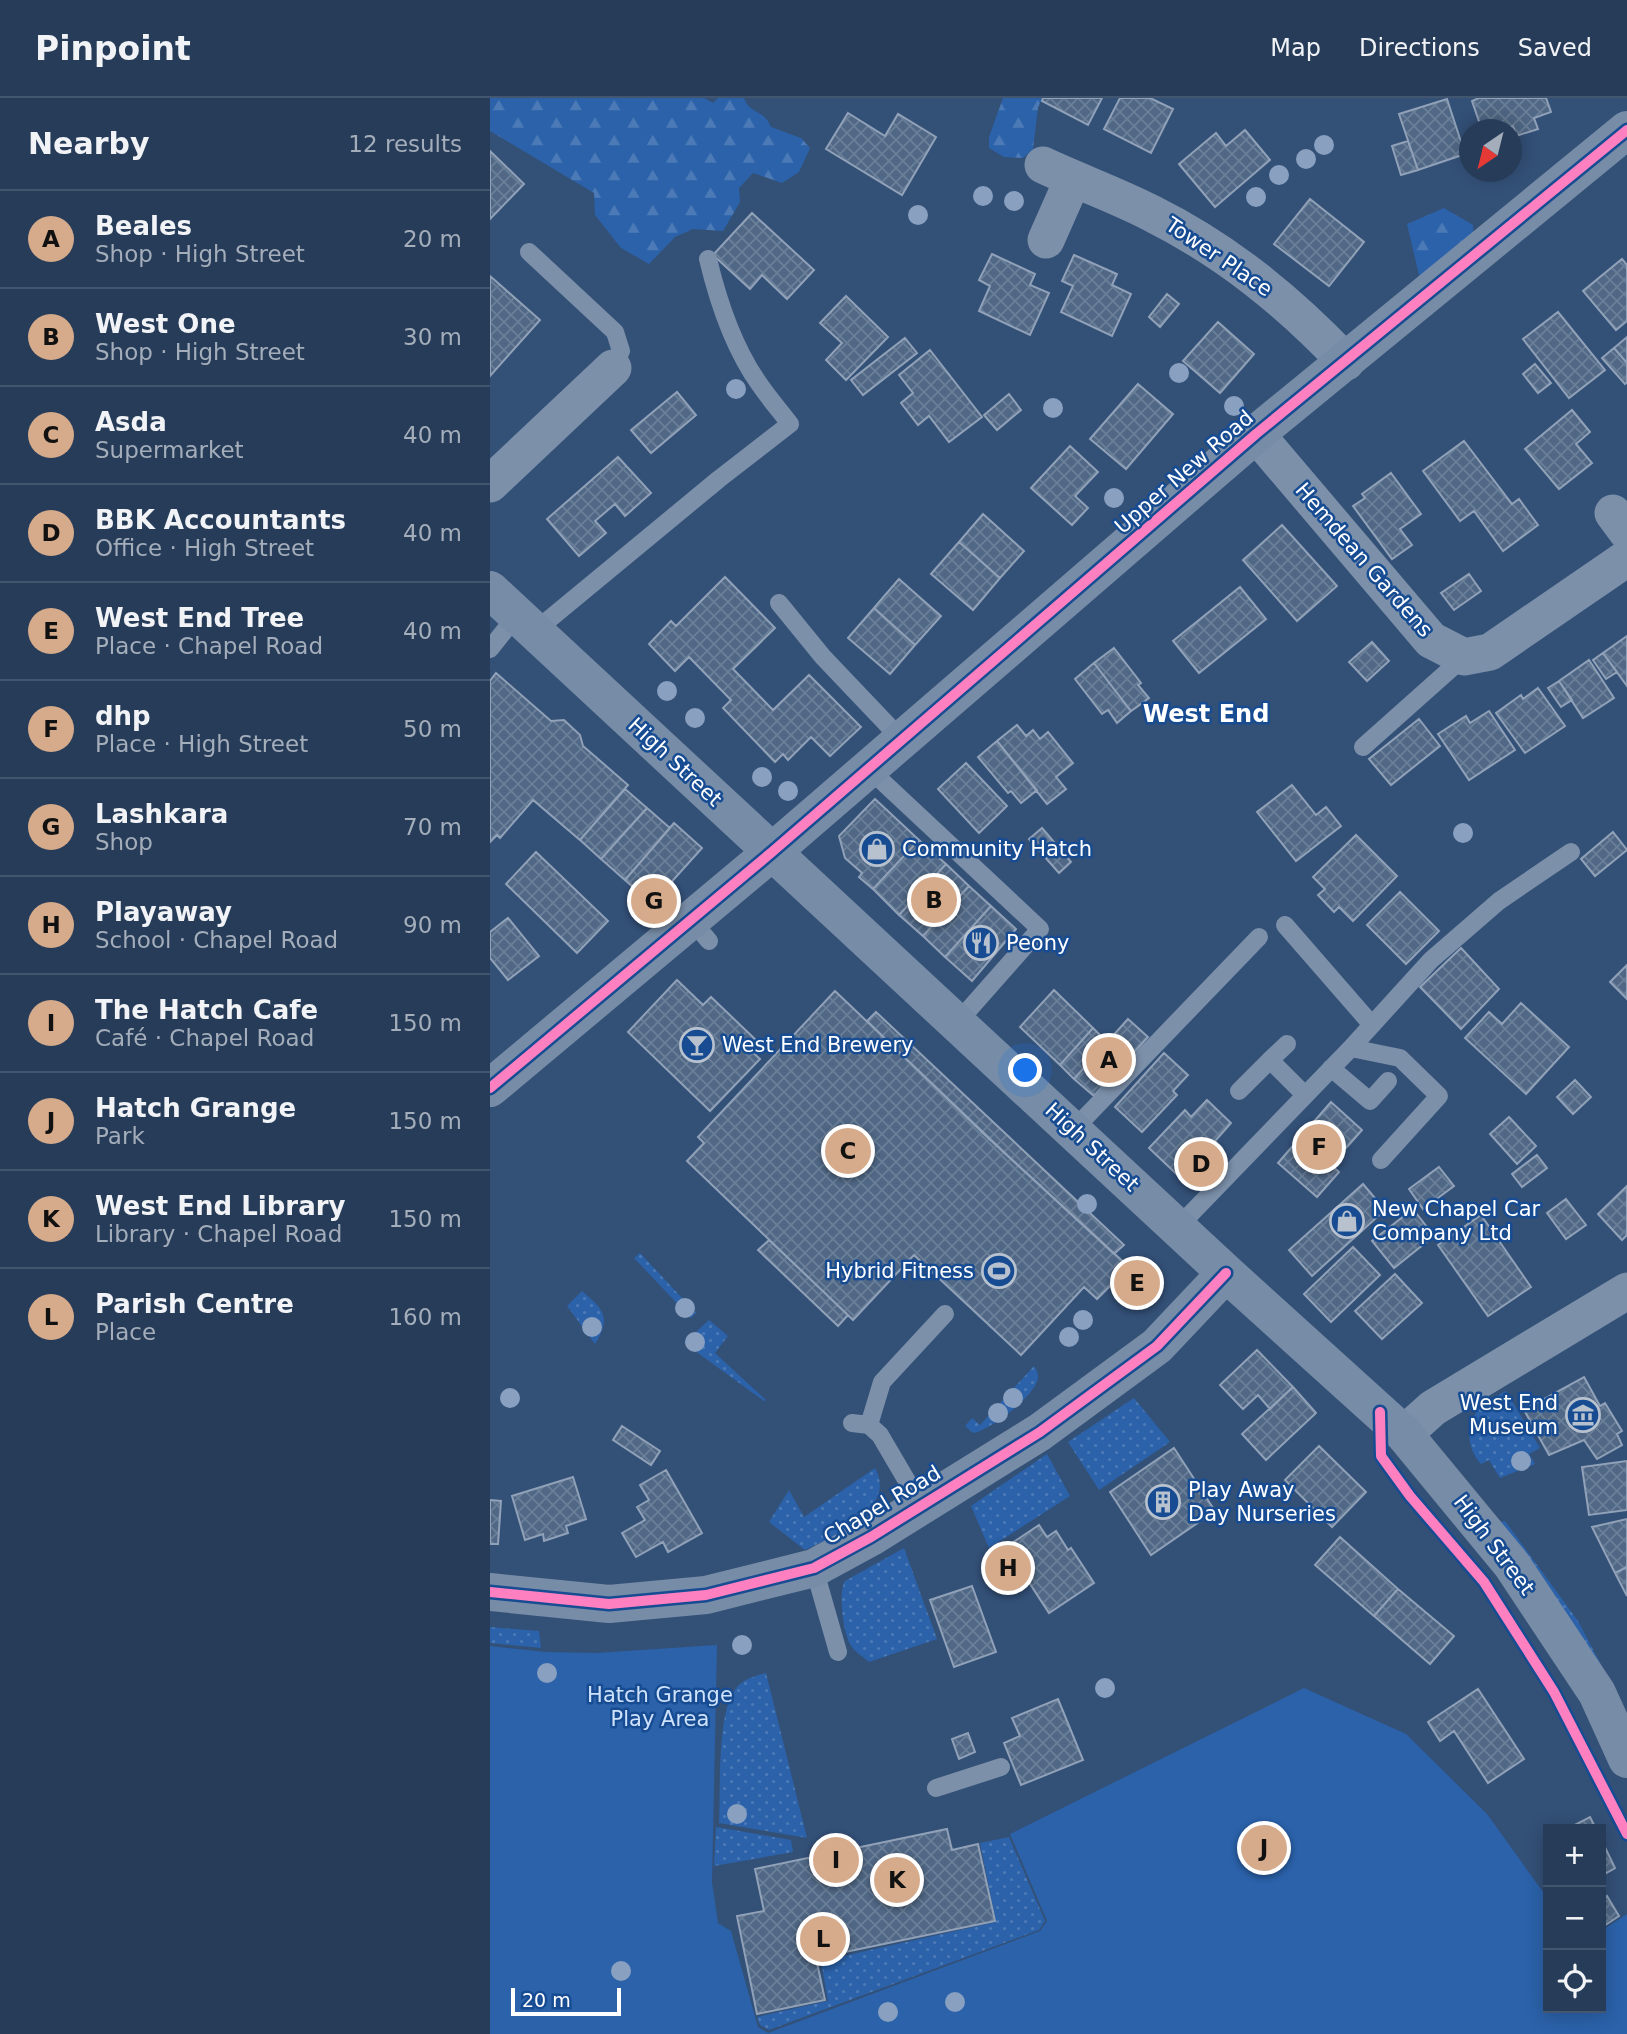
<!DOCTYPE html>
<meta charset="utf-8">
<style>
:root{--surface:#263c59;--page:#324762;--text:#f1f3f6;--muted:#a4adba;--line:#42566f;--accent:#d6ab8b}
body{margin:0;font-family:"DejaVu Sans",sans-serif;background:var(--page);color:var(--text)}
.controls{position:absolute;right:21px;bottom:21px;display:grid;overflow:hidden;border-radius:0px;box-shadow:0 4px 18px #0003}
.controls button{width:63px;height:63px;display:grid;place-items:center;padding:0;border:0;border-bottom:2px solid var(--line);background:var(--surface);color:var(--text);font:35px sans-serif}
.compass{position:absolute;left:969px;top:21px;width:63px;height:63px;border-radius:50%;background:var(--surface);box-shadow:0 4px 18px #0003;rotate:215deg}
.scale{position:absolute;left:21px;bottom:18px;width:110px;box-sizing:border-box;padding-left:7px;border:4px solid #fff;border-top:0;font-size:19px;line-height:24px;white-space:nowrap;color:#fff;-webkit-text-stroke:5px #174c93;paint-order:stroke}
.you{position:absolute;left:536px;top:973px;width:24px;height:24px;margin:-18px;border:5px solid #fff;border-radius:50%;background:#1a73e8;box-shadow:0 0 0 10px #1a73e833}
.badge{display:grid;place-items:center;width:46px;height:46px;border-radius:50%;background:var(--accent);color:#111;font-size:23px;font-weight:700}
.pin{position:absolute;translate:-50% -50%;border:4px solid #fff;box-shadow:0 2px 7px #0006}
.list{margin:0;padding:0;list-style:none}
h2{display:flex;justify-content:space-between;align-items:center;height:91px;margin:0;padding:0 28px;font-size:30px}
h2 small{font-size:23px;font-weight:400;color:var(--muted)}
.list li{display:grid;grid-template-columns:46px 1fr auto;gap:21px;align-items:center;box-sizing:border-box;height:98px;padding:0 28px;border-top:2px solid var(--line)}
.list b{display:block;font-size:26px;white-space:nowrap}
.list p{margin:0;font-size:23px;white-space:nowrap;color:var(--muted)}
.list em{font-size:23px;font-style:normal;color:var(--muted)}
.icon{flex:none;width:38px;height:38px;fill:none;stroke:currentColor;stroke-width:2;stroke-linecap:round;stroke-linejoin:round}
.map{position:relative;flex:none;width:1137px;height:1936px;overflow:hidden}
header{display:flex;align-items:center;gap:42px;box-sizing:border-box;height:98px;padding:0 35px;background:var(--surface);border-bottom:2px solid var(--line)}
header strong{font-size:33px}
nav{display:flex;gap:38px;margin-inline-start:auto;font-size:24px}
main{display:flex}
aside{flex:1;background:var(--surface)}
.map>svg:first-child{display:block}
.grass{fill:url(#grass-dots)}
.forest{fill:url(#forest-firs)}
.park{fill:#2b62aa}
.building{fill:url(#building-cross-hatch);stroke:#90a1b8;stroke-width:2}
.lines{fill:none;stroke-linecap:round;stroke-linejoin:round}
.lane{stroke:#7c90aa;stroke-width:18}
.street{stroke:#7c90aa;stroke-width:37}
.secondary{stroke:#778ca6;stroke-width:38}
.cycleway-casing{stroke:#174c93;stroke-width:15}
.cycleway{stroke:#ff80c0;stroke-width:10}
.tree{fill:#89a0c0}
.labels{text-anchor:middle;dominant-baseline:central;stroke-width:5;stroke-linejoin:round;paint-order:stroke}
.street-label{font-size:21px;fill:#fff;stroke:#174c93}
.poi-label{font-size:21px;fill:#fff;stroke:#174c93;text-anchor:start}
.park-label{font-size:21px;fill:#cfe2fb;stroke:#174c93}
.quarter-label{font-size:24px;font-weight:bold;fill:#fff;stroke:#174c93}
</style>
<header>
<strong>Pinpoint</strong>
<nav><a>Map</a><a>Directions</a><a>Saved</a></nav>
</header>
<main>
<aside>
<h2>Nearby<small>12 results</small></h2>
<ul class="list">
<li><span class="badge">A</span><div><b>Beales</b><p>Shop · High Street</p></div><em>20 m</em></li>
<li><span class="badge">B</span><div><b>West One</b><p>Shop · High Street</p></div><em>30 m</em></li>
<li><span class="badge">C</span><div><b>Asda</b><p>Supermarket</p></div><em>40 m</em></li>
<li><span class="badge">D</span><div><b>BBK Accountants</b><p>Office · High Street</p></div><em>40 m</em></li>
<li><span class="badge">E</span><div><b>West End Tree</b><p>Place · Chapel Road</p></div><em>40 m</em></li>
<li><span class="badge">F</span><div><b>dhp</b><p>Place · High Street</p></div><em>50 m</em></li>
<li><span class="badge">G</span><div><b>Lashkara</b><p>Shop</p></div><em>70 m</em></li>
<li><span class="badge">H</span><div><b>Playaway</b><p>School · Chapel Road</p></div><em>90 m</em></li>
<li><span class="badge">I</span><div><b>The Hatch Cafe</b><p>Café · Chapel Road</p></div><em>150 m</em></li>
<li><span class="badge">J</span><div><b>Hatch Grange</b><p>Park</p></div><em>150 m</em></li>
<li><span class="badge">K</span><div><b>West End Library</b><p>Library · Chapel Road</p></div><em>150 m</em></li>
<li><span class="badge">L</span><div><b>Parish Centre</b><p>Place</p></div><em>160 m</em></li>
</ul>
</aside>
<div class="map">
<svg width="1137" height="1936" viewBox="0 0 1137 1936">
<defs>
<pattern id="grass-dots" width="8" height="8" patternUnits="userSpaceOnUse" patternTransform="scale(1.75)"><rect width="8" height="8" fill="#2b62aa"/><path d="M2 2h.1M6 6h.1" fill="none" stroke="#4b7ab7" stroke-width="1.8" stroke-linecap="round"/></pattern>
<pattern id="forest-firs" width="22" height="20" patternUnits="userSpaceOnUse" patternTransform="scale(1.75)"><rect width="22" height="20" fill="#2b62aa"/><path d="M5 1l3.5 6h-7zM16 11l3.5 6h-7z" fill="#4b7ab7"/></pattern>
<pattern id="building-cross-hatch" width="8" height="8" patternUnits="userSpaceOnUse" patternTransform="scale(1.75)"><rect width="8" height="8" fill="#506886"/><path d="M0 0l8 8M0 8l8-8" fill="none" stroke="#6a7f98"/></pattern>
</defs>
<rect width="100%" height="100%" fill="#335077"/>
<path class="grass" d="M150,1155L206,1215L201,1220L144,1160Z
M92,1193C113,1211 122,1219 105,1246L77,1208Z
M219,1222L238,1238L225,1255L276,1302L274,1303L194,1245Z
M544,1268C546,1271 548,1275 548,1278C549,1296 499,1333 483,1335L475,1328L482,1320L490,1327Z
M1016,1293L1050,1350L1039,1356L1045,1366L1010,1380L999,1362L991,1366C976,1350 975,1325 991,1308C998,1302 1008,1297 1016,1293Z
M644,1300L680,1344L609,1392L578,1344Z
M557,1356L580,1398L499,1450L481,1408Z
M385,1370C408,1411 343,1439 315,1452L279,1424L299,1392L314,1419Z
M1015,1423L1088,1523L1127,1597L1005,1425Z
M414,1450L447,1541L379,1564C374,1559 366,1555 362,1549C353,1538 348,1495 355,1483Z
M0,1529L49,1533L51,1550L0,1545Z
M276,1575L317,1740L229,1725C231,1693 226,1612 247,1589C254,1581 266,1578 276,1575Z
M226,1729L301,1742L303,1754L224,1768Z
M519,1739L555,1823L549,1832L279,1932L270,1927L267,1919L338,1903L331,1863L506,1824L490,1745Z"/>
<path class="forest" d="M0,0H214L223,5L228,0H254C259,16 274,11 281,29L311,40L320,50L309,74L292,85L263,75L249,90L250,104L233,133L203,131L185,139L159,166L131,150L105,117L104,95L0,33Z
M513,0H552L548,10L543,51L533,60L514,59L499,50V39Z
M954,110L983,127V153L953,179L929,177L917,126Z"/>
<path class="park" d="M227,1547L222,1784L228,1825L241,1833L268,1929L278,1935L550,1833L557,1823L520,1736L814,1590L916,1636L997,1716L1058,1801V1910H1111V1833L1137,1816V1936H0V1548L56,1554L106,1555Z"/>
<path class="building" d="M553,0H612L598,27L552,3Z
M630,0H660L683,11L661,55L614,31Z
M989,0H1056L1061,14L1044,20L1048,31L1026,38L1023,28L1014,32H992L982,3Z
M957,1L975,56L928,72L909,16Z
M358,15L395,38L408,16L446,39L412,97L336,51Z
M755,32L780,62L725,109L689,66L726,35L736,48Z
M918,43L928,72L911,77L902,48Z
M0,53L34,86L0,121Z
M820,101L874,144L839,188L784,146Z
M262,115L324,172L297,201L272,177L260,191L223,157Z
M502,156L545,176L540,187L559,195L540,237L489,213L500,188L489,182Z
M584,157L627,176L622,187L641,196L622,238L571,214L583,188L572,183Z
M1132,161L1137,167V223L1126,232L1093,193Z
M0,178L50,222L0,278Z
M677,196L689,206L670,229L659,219Z
M356,198L398,239L356,282L336,262L352,245L330,225Z
M1068,214L1115,272L1079,300L1033,241Z
M728,224L764,256L730,295L693,263Z
M1137,239V265L1124,250Z
M415,240L427,255L373,297L361,282Z
M1124,250L1137,265V284L1135,286L1112,260Z
M440,252L492,319L459,344L439,318L428,327L411,305L423,295L409,277Z
M1045,266L1061,285L1048,295L1033,276Z
M648,286L683,316L636,371L600,341Z
M187,294L206,317L161,355L141,332Z
M519,296L531,312L507,332L494,317Z
M1082,312L1100,334L1086,346L1102,365L1069,391L1035,351Z
M974,343L1022,406L1029,401L1048,427L1013,453L984,413L970,423L933,373Z
M580,348L608,374L585,398L598,410L582,427L541,390Z
M128,359L161,395L135,418L125,406L105,423L116,435L89,458L57,421Z
M901,375L931,416L910,431L922,447L902,461L863,408L875,400L872,396Z
M493,416L534,453L510,480L469,444Z
M792,427L847,488L807,523L753,462Z
M469,444L510,480L483,512L441,476Z
M979,476L991,493L964,512L951,495Z
M235,479L285,530L243,571L283,612L319,577L371,629L340,658L321,639L298,662L293,656L285,664L233,610L241,602L199,559L185,573L159,546L181,523L186,528Z
M409,481L451,518L425,547L384,510Z
M750,489L776,521L709,575L683,543Z
M384,510L425,547L400,576L358,540Z
M1137,538V588L1113,555Z
M882,544L899,563L877,583L859,564Z
M624,550L651,585L648,587L659,600L641,613L604,565Z
M1113,555L1127,574L1116,581L1103,562Z
M1099,562L1124,600L1093,620L1069,583Z
M604,565L641,613L627,625L618,612L612,616L585,581Z
M6,575L61,623L74,622L90,637L93,648L138,687L90,742L43,702L10,740L7,737L0,744V583Z
M1069,583L1082,602L1071,609L1058,590Z
M1048,590L1075,628L1035,655L1006,615L1031,597L1033,601Z
M999,613L1025,652L979,682L948,636L976,618L980,625Z
M929,621L950,648L901,687L879,661Z
M527,627L536,638L543,632L550,641L558,634L583,665L566,679L576,691L557,706L507,643Z
M507,643L547,692L531,705L521,693L518,695L488,659Z
M476,665L517,708L489,735L448,691Z
M802,687L826,717L836,709L851,728L806,763L767,714Z
M135,691L157,710L111,761L90,742Z
M385,701L429,742L383,791L369,779L372,775L355,760L349,738Z
M157,710L180,730L135,782L111,761Z
M184,725L212,750L168,799L164,796L158,803L135,782Z
M552,730L581,764L569,775L539,741Z
M1123,734L1137,752L1105,778L1091,761Z
M866,737L907,778L863,823L849,809L844,814L828,797L835,791L823,779Z
M429,742L456,766L409,817L383,791Z
M46,754L118,823L87,855L16,786Z
M456,766L479,788L433,838L409,817Z
M479,788L501,808L455,859L433,838Z
M910,794L949,833L916,866L877,827Z
M501,808L526,831L482,883L455,859Z
M18,820L49,858L18,882L0,860V834Z
M971,850L1009,891L971,931L930,889Z
M1137,867V901L1120,884Z
M187,882L213,907L221,899L267,943L259,951L270,961L220,1013L138,934Z
M564,892L603,930L570,967L530,929Z
M345,893L517,1057L639,1169L607,1201L594,1189L531,1257L424,1157L363,1222L197,1063L214,1045L208,1039Z
M1031,905L1079,949L1036,996L975,940L999,914L1012,926Z
M386,914L634,1147L624,1156L495,1037L377,923Z
M638,921L658,939L604,998L584,981Z
M603,930L617,944L584,981L570,967Z
M674,955L698,977L683,993L687,997L652,1034L625,1009Z
M1085,982L1101,999L1083,1016L1067,999Z
M717,1002L741,1025L725,1043L732,1050L696,1085L659,1050L695,1012L701,1019Z
M841,1004L872,1032L841,1067L849,1074L827,1099L788,1065Z
M1019,1019L1046,1048L1027,1066L1000,1036Z
M1047,1057L1057,1070L1032,1089L1022,1076Z
M949,1069L964,1088L933,1111L919,1091Z
M873,1086L895,1112L822,1178L799,1152Z
M1137,1088V1137L1132,1142L1108,1116Z
M1076,1101L1096,1127L1076,1141L1057,1115Z
M923,1111L944,1138L904,1170L882,1143Z
M991,1117L1041,1189L998,1218L948,1147Z
M279,1142L358,1217L348,1228L268,1152Z
M863,1149L890,1177L841,1224L814,1196Z
M905,1176L932,1205L892,1241L865,1213Z
M767,1252L803,1289L780,1311L768,1297L753,1311L730,1287Z
M1094,1279L1110,1308L1115,1305L1132,1333L1127,1336L1132,1347L1107,1361L1094,1342L1059,1357L1034,1312Z
M803,1289L826,1315L776,1362L752,1336Z
M132,1328L170,1353L161,1367L123,1342Z
M829,1348L876,1394L842,1429L795,1382Z
M684,1350L725,1413L661,1457L620,1394Z
M1137,1363V1412L1099,1417L1092,1369Z
M176,1372L212,1435L178,1454L173,1444L146,1459L132,1435L155,1422L147,1409L159,1402L150,1387Z
M83,1379L96,1421L76,1428L78,1435L54,1443L53,1436L35,1442L22,1398Z
M0,1402L11,1403L8,1446H0Z
M1137,1421V1469L1125,1475L1102,1429Z
M549,1427L557,1439L566,1433L578,1452L581,1450L604,1485L559,1515L516,1449Z
M850,1439L908,1491L884,1518L825,1467Z
M1137,1469V1498L1125,1475Z
M482,1488L506,1554L464,1569L440,1502Z
M908,1491L964,1538L940,1566L884,1518Z
M988,1591L1034,1661L998,1685L964,1633L950,1643L938,1624Z
M568,1601L593,1662L531,1687L514,1645L530,1638L522,1620Z
M478,1635L485,1654L469,1661L462,1641Z
M1100,1719L1106,1731H1077Z
M457,1731L462,1752L488,1746L505,1823L326,1860L335,1902L267,1916L247,1818L274,1813L265,1771Z
M1111,1741L1125,1770L1111,1778Z
M1117,1798L1129,1818L1111,1830V1802Z"/>
<g class="lines">
<path class="lane" d="M39,154L125,234L131,253L123,270
M289,505L333,559L412,642
M45,533L229,381L300,326C290,313 279,300 270,287C244,251 228,203 218,161
M0,551L27,517
M873,649L974,559
M379,671L550,831L467,925
M201,822L219,843
M795,827L882,927
M797,946L780,962L815,997
M861,950L910,960L949,998L891,1062
M841,970L880,1003L898,983
M749,993L780,962
M584,1031L769,839
M688,1129L861,950L941,862L1009,803L1081,754
M362,1325L379,1327L390,1337L431,1407
M379,1327L392,1284L455,1216
M324,1470L348,1554
M446,1690L511,1669"/>
<path class="street" d="M553,67C589,84 626,97 661,115C737,153 798,203 856,264
M556,142L583,81
M766,336L941,542L974,559L1000,554L1137,460
M0,386L123,270
M1123,415L1137,434
M914,1336L943,1310L1137,1193"/>
<path class="secondary" d="M0,492L736,1175L914,1336L1022,1467L1107,1595L1137,1661
M0,990L282,754L766,336L1137,32
M0,1494L119,1506L216,1497L324,1470L381,1439L550,1334L667,1248L736,1175"/>
<g class="cycleway-casing">
<path id="cycleway" d="M0,990L282,754L766,336L1137,32
M890,1314L891,1358L920,1398L994,1484L1064,1594L1137,1736
M0,1494L119,1506L216,1497L324,1470L381,1439L550,1334L667,1248L736,1175"/>
</g>
<use href="#cycleway" class="cycleway"/>
</g>
<g class="tree">
<circle cx="834" cy="47" r="10"/>
<circle cx="816" cy="61" r="10"/>
<circle cx="789" cy="77" r="10"/>
<circle cx="493" cy="98" r="10"/>
<circle cx="766" cy="99" r="10"/>
<circle cx="524" cy="103" r="10"/>
<circle cx="428" cy="117" r="10"/>
<circle cx="689" cy="275" r="10"/>
<circle cx="246" cy="291" r="10"/>
<circle cx="744" cy="308" r="10"/>
<circle cx="563" cy="310" r="10"/>
<circle cx="624" cy="400" r="10"/>
<circle cx="177" cy="593" r="10"/>
<circle cx="205" cy="620" r="10"/>
<circle cx="272" cy="679" r="10"/>
<circle cx="298" cy="693" r="10"/>
<circle cx="973" cy="735" r="10"/>
<circle cx="597" cy="1106" r="10"/>
<circle cx="195" cy="1210" r="10"/>
<circle cx="593" cy="1222" r="10"/>
<circle cx="102" cy="1229" r="10"/>
<circle cx="579" cy="1239" r="10"/>
<circle cx="205" cy="1244" r="10"/>
<circle cx="20" cy="1300" r="10"/>
<circle cx="523" cy="1300" r="10"/>
<circle cx="508" cy="1315" r="10"/>
<circle cx="1031" cy="1363" r="10"/>
<circle cx="252" cy="1547" r="10"/>
<circle cx="57" cy="1575" r="10"/>
<circle cx="615" cy="1590" r="10"/>
<circle cx="247" cy="1716" r="10"/>
<circle cx="131" cy="1873" r="10"/>
<circle cx="465" cy="1904" r="10"/>
<circle cx="398" cy="1914" r="10"/>
</g>
<defs>
<g id="shop-ring" transform="scale(1.75)"><circle r="9.5" fill="#174c93" stroke="#b8c2cf" stroke-width="1.5"/><path d="M-5-2.5h2.3a2.7 3.5 0 0 1 5.4 0H5L5.5 6h-11ZM-1.5-2.5h3a1.5 2.3 0 0 0-3 0Z" fill="#b8c2cf"/></g>
<g id="restaurant-ring" transform="scale(1.75)"><circle r="9.5" fill="#174c93" stroke="#b8c2cf" stroke-width="1.5"/><path d="M-5-6h1v4h1v-4h1v4h1v-4h1v5L-1.5 .5V6h-2V.5L-5-1ZM5-6V6H3V1.5H1.5Q1.5-4 5-6Z" fill="#b8c2cf"/></g>
<g id="bar-ring" transform="scale(1.75)"><circle r="9.5" fill="#174c93" stroke="#b8c2cf" stroke-width="1.5"/><path d="M-6-5H6L.8 .8V4.5H3.5V6h-7V4.5H-.8V.8Z" fill="#b8c2cf"/></g>
<g id="stadium-ring" transform="scale(1.75)"><circle r="9.5" fill="#174c93" stroke="#b8c2cf" stroke-width="1.5"/><path d="M0-5a6.5 5 0 1 0 0 10a6.5 5 0 1 0 0-10ZM-3.5-1.8h7v3.6h-7Z" fill="#b8c2cf"/></g>
<g id="museum-ring" transform="scale(1.75)"><circle r="9.5" fill="#174c93" stroke="#b8c2cf" stroke-width="1.5"/><path d="M0-6L6-3V-2H-6V-3ZM-5-1h2V3h-2ZM-1-1h2V3h-2ZM3-1h2V3H3ZM-6 4H6V6H-6Z" fill="#b8c2cf"/></g>
<g id="building-ring" transform="scale(1.75)"><circle r="9.5" fill="#174c93" stroke="#b8c2cf" stroke-width="1.5"/><path d="M-4-6H4V6H1V3H-1V6H-4ZM-2.5-4.3h1.7v1.8h-1.7ZM.8-4.3h1.7v1.8H.8ZM-2.5-1h1.7V.8h-1.7ZM.8-1h1.7V.8H.8Z" fill="#b8c2cf"/></g>
</defs>
<g fill-rule="evenodd">
<use href="#shop-ring" x="387" y="751"/>
<use href="#restaurant-ring" x="491" y="845"/>
<use href="#bar-ring" x="207" y="947"/>
<use href="#shop-ring" x="857" y="1123"/>
<use href="#stadium-ring" x="509" y="1173"/>
<use href="#museum-ring" x="1093" y="1317"/>
<use href="#building-ring" x="673" y="1404"/>
</g>
<g class="labels">
<g class="street-label">
<text transform="translate(729 159) rotate(34)">Tower Place</text>
<text transform="translate(694 374) rotate(-41)">Upper New Road</text>
<text transform="translate(874 462) rotate(49)">Hemdean Gardens</text>
<text transform="translate(185 664) rotate(43)">High Street</text>
<text transform="translate(602 1049) rotate(43)">High Street</text>
<text transform="translate(392 1407) rotate(-31)">Chapel Road</text>
<text transform="translate(1004 1447) rotate(53)">High Street</text>
</g>
<g class="poi-label">
<text x="412" y="751">Community Hatch</text>
<text x="516" y="845">Peony</text>
<text x="232" y="947">West End Brewery</text>
<text x="882" y="1111">New Chapel Car<tspan x="882" dy="24">Company Ltd</tspan></text>
<text x="484" y="1173" text-anchor="end">Hybrid Fitness</text>
<text x="1068" y="1305" text-anchor="end">West End<tspan x="1068" dy="24">Museum</tspan></text>
<text x="698" y="1392">Play Away<tspan x="698" dy="24">Day Nurseries</tspan></text>
</g>
<g class="park-label">
<text x="170" y="1597">Hatch Grange<tspan x="170" dy="24">Play Area</tspan></text>
</g>
<g class="quarter-label">
<text x="716" y="616">West End</text>
</g>
</g>
</svg>
<div class="controls">
<button>+</button>
<button>−</button>
<button><svg class="icon" aria-label="locate" viewBox="0 0 24 24"><circle cx="12" cy="12" r="6"/><path d="M12 2v4M12 18v4M2 12h4M18 12h4"/></svg></button>
</div>
<svg class="compass" viewBox="-18 -18 36 36"><path d="M0-13l5 13h-10z" fill="#e53935"/><path d="M0 13l5-13h-10z" fill="#a4adba"/></svg>
<div class="scale">20 m</div>
<div class="you"></div>
<div class="pin badge" style="left:619px;top:962px">A</div>
<div class="pin badge" style="left:444px;top:802px">B</div>
<div class="pin badge" style="left:358px;top:1053px">C</div>
<div class="pin badge" style="left:711px;top:1066px">D</div>
<div class="pin badge" style="left:647px;top:1185px">E</div>
<div class="pin badge" style="left:829px;top:1049px">F</div>
<div class="pin badge" style="left:164px;top:803px">G</div>
<div class="pin badge" style="left:518px;top:1470px">H</div>
<div class="pin badge" style="left:346px;top:1762px">I</div>
<div class="pin badge" style="left:774px;top:1750px">J</div>
<div class="pin badge" style="left:407px;top:1782px">K</div>
<div class="pin badge" style="left:333px;top:1841px">L</div>
</div>
</main>
